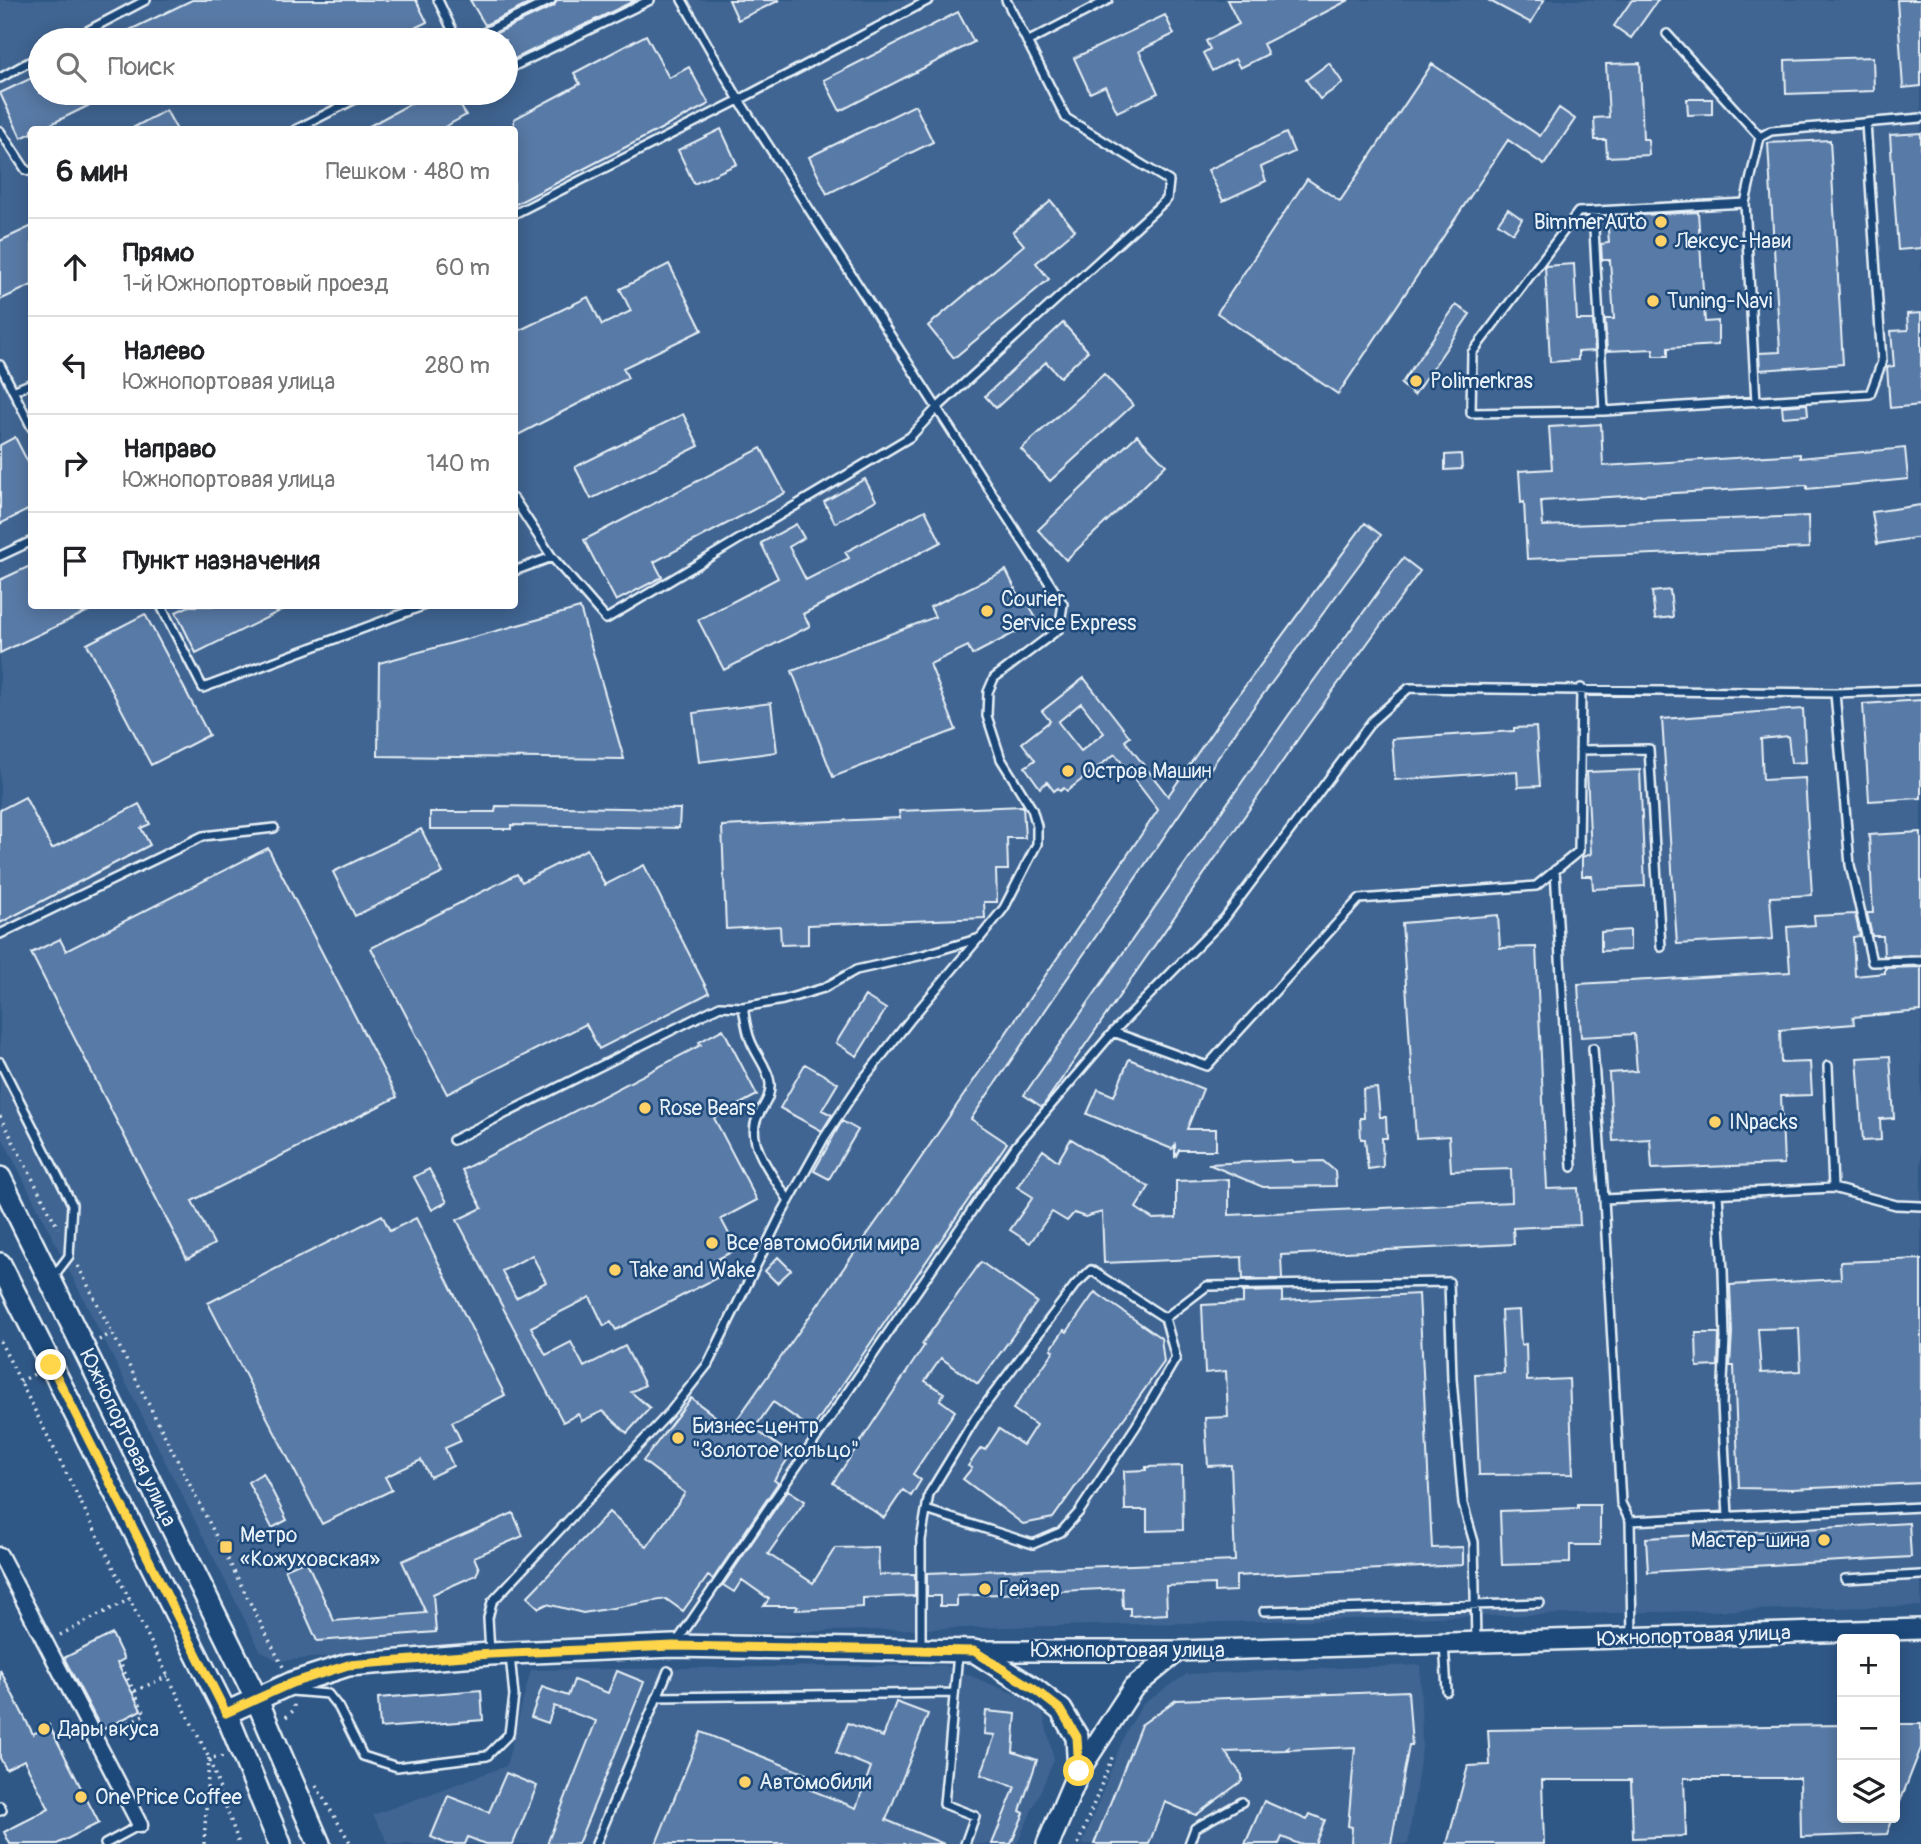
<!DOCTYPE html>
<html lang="ru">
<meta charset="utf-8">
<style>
:root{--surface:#fff;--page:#f6f6f6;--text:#202124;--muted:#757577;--line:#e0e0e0}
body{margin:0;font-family:Pangolin,sans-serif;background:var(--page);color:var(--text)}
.controls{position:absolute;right:21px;bottom:21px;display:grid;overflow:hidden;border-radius:7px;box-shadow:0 4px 18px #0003}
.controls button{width:63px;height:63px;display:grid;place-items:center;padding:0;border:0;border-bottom:2px solid var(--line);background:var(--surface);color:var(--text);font:35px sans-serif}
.stop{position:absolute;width:21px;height:21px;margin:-16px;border:5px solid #ffd54a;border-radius:50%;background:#fff}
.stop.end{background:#ffd54a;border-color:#fff;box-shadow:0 2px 7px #0008}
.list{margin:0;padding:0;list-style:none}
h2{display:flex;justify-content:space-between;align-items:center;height:91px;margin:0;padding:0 28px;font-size:30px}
h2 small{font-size:23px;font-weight:400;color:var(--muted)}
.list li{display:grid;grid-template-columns:46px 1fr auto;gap:21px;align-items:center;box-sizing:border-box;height:98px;padding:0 28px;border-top:2px solid var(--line)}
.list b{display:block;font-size:26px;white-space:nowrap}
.list p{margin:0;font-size:23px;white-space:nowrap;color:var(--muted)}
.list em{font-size:23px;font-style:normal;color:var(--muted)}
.icon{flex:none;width:38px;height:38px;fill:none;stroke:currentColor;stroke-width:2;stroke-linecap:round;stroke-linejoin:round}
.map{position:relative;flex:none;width:1921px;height:1844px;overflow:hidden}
.search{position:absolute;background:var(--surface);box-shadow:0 4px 18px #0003;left:28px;top:28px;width:490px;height:77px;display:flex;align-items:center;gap:18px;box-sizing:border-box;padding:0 24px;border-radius:38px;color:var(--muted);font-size:26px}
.panel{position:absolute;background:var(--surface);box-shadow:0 4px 18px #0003;left:28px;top:126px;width:490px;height:483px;border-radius:7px}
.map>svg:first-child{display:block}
.built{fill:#3f6592;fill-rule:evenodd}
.building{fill:#597aa6;stroke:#e8f1f8;stroke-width:2;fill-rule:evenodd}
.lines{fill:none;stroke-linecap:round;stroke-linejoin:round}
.service-casing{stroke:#e8f1f8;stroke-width:12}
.minor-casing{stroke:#e8f1f8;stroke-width:19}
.tertiary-casing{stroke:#e8f1f8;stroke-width:24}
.secondary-casing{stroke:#e8f1f8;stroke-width:26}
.path{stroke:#e8f1f8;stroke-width:3.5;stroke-dasharray:2 5;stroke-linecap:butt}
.service{stroke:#1f4a7a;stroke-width:7}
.minor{stroke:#1f4a7a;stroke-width:14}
.tertiary{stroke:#1f4a7a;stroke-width:19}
.secondary{stroke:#1f4a7a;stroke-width:21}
.route{stroke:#ffd54a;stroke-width:9}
.poi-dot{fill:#ffd166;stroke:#1f4a7a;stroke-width:2.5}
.labels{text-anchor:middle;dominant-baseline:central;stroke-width:5;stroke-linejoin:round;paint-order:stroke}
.poi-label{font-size:21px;fill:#e8f1f8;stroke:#1f4a7a;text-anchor:start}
.street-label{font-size:21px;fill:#e8f1f8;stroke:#1f4a7a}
</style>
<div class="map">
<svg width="1921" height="1844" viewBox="0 0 1921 1844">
<rect width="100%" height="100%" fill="#305887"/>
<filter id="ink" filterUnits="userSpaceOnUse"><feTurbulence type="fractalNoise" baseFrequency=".0143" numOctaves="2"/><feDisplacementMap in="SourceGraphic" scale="14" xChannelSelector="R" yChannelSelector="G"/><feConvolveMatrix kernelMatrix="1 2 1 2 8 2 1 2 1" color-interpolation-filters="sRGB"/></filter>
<g filter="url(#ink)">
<path class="built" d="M0,0H1921V1606L698,1634L485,1642L278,1661L260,1650L0,1133ZM40,40H506V93H40ZM32,130H514V606H32Z
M944,1665L1041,1705L1054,1760L1017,1844H389L373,1815L506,1766L531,1670Z
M1420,1665L1422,1747L1408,1844H1082L1125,1734L1143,1704L1187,1674Z"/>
<path class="building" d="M192,0H416L427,22L390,40H109Z
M470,0H537L485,25Z
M557,0H636L506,63V40H492L490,36L554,6Z
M729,0H780L738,20Z
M1227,0H1349L1263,44L1268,54L1240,68L1235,59L1212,71L1203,53L1210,49L1206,41L1239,24Z
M1488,0H1544L1531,23Z
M1632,0H1658L1631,38L1614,26Z
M1897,0H1921V86L1903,88Z
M958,12L974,42L840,111L824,80Z
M1165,15L1174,34L1139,51L1158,93L1117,112L1105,86L1090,93L1074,58Z
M646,35L669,78L689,67L709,104L514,205V119L580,84L574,73Z
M1873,57L1874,91L1786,94L1785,60Z
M1329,63L1343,83L1320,99L1306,80Z
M1640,63L1643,139H1648L1649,155L1607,157L1606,140H1595L1594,118L1609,117L1606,64Z
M1432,64L1540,136L1559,108L1575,119L1544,165L1508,140L1338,394L1217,313L1307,179L1340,201Z
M40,74V93H114L39,130H32V133L21,138L0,93Z
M430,93H453L466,115L439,130H362Z
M1687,99H1712V114L1688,115Z
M915,105L933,142L827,194L809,157Z
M166,110L177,130H129Z
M721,129L737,164L694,184L678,150Z
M1286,133L1294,152L1261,167L1266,181L1223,201L1208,170Z
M1921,133V248L1898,250L1890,135Z
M1830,140L1843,364L1760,370L1759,353L1780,352L1768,143Z
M1051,201L1075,230L1036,263L1049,279L954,358L928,326L1024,245L1013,232Z
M1508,209L1522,219L1513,233L1498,223Z
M1698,212L1705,322L1718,321V345L1668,348V356H1653V349L1607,351L1605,319H1614L1610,260H1602L1601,244L1609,243L1607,217Z
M32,226V285L0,300V241Z
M669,264L702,330L623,368L628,378L514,437V333L588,297L602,325L631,311L620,289Z
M1574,264L1577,320H1593L1595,351L1578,352V360L1550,362L1545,266Z
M1456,305L1470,314L1414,395L1401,384Z
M1921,313V405L1890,408L1887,367L1894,366L1891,331L1908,330L1907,314Z
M1063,323L1088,351L1060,377L1046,362L996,408L985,396Z
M1104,374L1133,405L1050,481L1021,449Z
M1807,404L1808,415L1783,417L1782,406Z
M683,414L699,446L591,499L575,467Z
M1601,424L1603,466L1800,454V458L1905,448L1908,479L1807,489V485L1541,501L1543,526L1808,516L1809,548L1527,559L1524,502L1521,503L1519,471L1552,469L1549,427Z
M1137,435L1166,465L1066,560L1038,530Z
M15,437L32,470V508L0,524V445Z
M761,448L785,493L654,562L662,577L616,601L584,540Z
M1461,454L1462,469L1445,470V455Z
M865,479L876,500L835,523L824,502Z
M1921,505V537L1877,544L1872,512Z
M925,510L941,542L803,614L810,626L724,670L698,620L778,578L761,543L796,524L804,538L789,547L806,580L849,558L845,552Z
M1365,523L1381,535L1239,727L971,1119L1007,1143L812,1429L773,1402L754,1429L791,1454L774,1480L778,1483L713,1579L708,1576L683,1611L666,1599L583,1613L547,1604L539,1608L527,1597L609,1512L647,1547L685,1493L643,1461L691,1398L731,1428L910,1174L1158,810L1115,754L1067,791L1064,788L1060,791L1058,788L1054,791L1047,782L1040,788L1025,767L1035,760L1022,743L1050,721L1042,711L1084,678L1130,737L1125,741L1168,796L1223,716ZM1081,703L1104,733L1081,751L1058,722Z
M1403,558L1420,571L1305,729L1047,1100L1042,1107L1024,1095L1288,716Z
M32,565V606H99L0,653V580Z
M1006,570L1023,605L1028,602L1037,621L972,655L968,646L930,664L956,730L833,777L792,671L935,617L930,607Z
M1670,590L1673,617L1655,619L1652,592Z
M189,606H290L196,653L176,612Z
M580,608L624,759L378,756L379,663Z
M145,614L209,735L151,765L87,644Z
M1921,700V798L1869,801L1863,704Z
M771,703L777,752L699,762L693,713Z
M1803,709L1806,762L1791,763L1788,736L1761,739L1763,780L1805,778L1812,895L1770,897L1773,939L1677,944L1662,719Z
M1536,727L1540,786L1518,787L1517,771L1395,780L1392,739L1514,731V728Z
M1640,770L1645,886L1593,889L1592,876H1582V857L1591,854L1587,772Z
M25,797L52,849L139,804L150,824L141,828L150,845L0,923V810Z
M496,806L680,809L679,828L511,825V829H430V812H495Z
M1023,806L1025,838H1007L1008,870H996L997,902H984L985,918L808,925V944L781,945L780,926L726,929L722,826L900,818L899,811Z
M421,829L443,873L355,916L333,872Z
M1921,832V955L1884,956L1883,936H1872L1867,913H1873L1869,835Z
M268,848L397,1097L192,1201L214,1244L187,1259L31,953L60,939L66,951Z
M587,849L605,885L644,865L709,993L599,1049L586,1024L447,1094L371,948L517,874L522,882Z
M1855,914L1860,936L1853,937L1855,976L1885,973V968L1921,967V1011L1853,1017L1854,1024L1780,1030L1781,1063L1810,1062L1812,1095L1781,1096L1784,1164L1652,1169L1650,1139L1613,1141L1609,1073L1637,1071L1634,1034L1581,1037L1578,984L1790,972L1787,927L1815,925L1814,916Z
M1498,915L1500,948L1536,947L1547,1189L1578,1188L1580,1225L1513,1228L1514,1244L1281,1255L1282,1279H1243L1242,1257L1104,1263L1102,1212L1085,1217L1074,1213L1067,1221L1052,1212L1030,1243L1010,1230L1033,1197L1017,1187L1043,1150L1058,1161L1071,1139L1149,1187L1136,1208L1153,1219L1176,1218V1181L1229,1179V1215L1512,1202L1511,1169L1451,1171L1449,1136L1416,1138L1402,923Z
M1630,930V950L1601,951V932Z
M865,996L886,1009L857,1056L836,1043Z
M723,1029L757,1095L714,1118L757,1200L721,1219L737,1249L718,1259L726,1273L616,1330L611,1322L604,1326L590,1297L531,1327L546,1355L571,1342L584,1367L625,1346L645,1385L631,1392L650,1408L627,1433L603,1411L582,1421L578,1414L563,1422L457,1220L482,1208L462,1170L701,1045L699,1042ZM532,1255L546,1282L516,1298L502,1271Z
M1890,1056L1894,1118L1880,1119L1881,1140L1863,1141L1857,1058Z
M1129,1059L1203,1089L1187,1129H1216V1150H1179L1175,1158V1145L1172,1149L1087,1114L1098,1089L1114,1096Z
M805,1064L838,1083L822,1110L832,1115L822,1131L780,1108Z
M1377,1088L1380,1117H1386L1387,1138H1382L1383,1167L1368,1169L1365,1139H1361L1360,1118H1364L1363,1089Z
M842,1121L858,1130L829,1179L814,1171Z
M1292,1160V1162L1323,1161L1335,1171L1336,1186L1263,1187L1208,1164Z
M429,1169L447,1202L432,1210L414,1177Z
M382,1215L390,1231L416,1218L505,1395L452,1422L461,1441L445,1448L453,1466L430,1477L421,1460L385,1477L392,1490L322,1524L208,1303Z
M778,1257L791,1270L777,1283L765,1271Z
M1921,1259V1483L1792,1489L1739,1488L1734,1366H1730L1732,1333L1730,1285L1841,1279L1840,1262ZM1796,1328L1799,1329L1801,1371L1761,1373L1758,1329Z
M981,1262L1037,1302L978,1384L941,1358L925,1381L944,1393L940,1400L955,1411L913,1474L921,1480L911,1496L903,1490L884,1518L833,1483L924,1346L922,1344Z
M1282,1291V1301L1419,1294L1432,1548L1463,1547V1565L1236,1576V1591L1214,1592V1584L1166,1586L1167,1614L1130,1616V1608H1123L1122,1588L957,1596V1606H940V1596H927V1573L1235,1561L1231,1465L1208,1466L1205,1418L1228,1417L1226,1371L1205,1373L1202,1305L1243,1303V1292Z
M1095,1292L1161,1338L1164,1362L1053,1518L1023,1524L963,1479L972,1468L968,1466L981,1448L985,1450L999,1429L1023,1445L1036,1425L1013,1409L1054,1351L1051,1349L1064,1330L1067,1332Z
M1519,1310L1521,1345L1526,1344L1527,1381L1569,1379L1573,1474L1479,1475L1475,1374L1504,1373L1501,1311Z
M1696,1333H1719L1718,1366L1697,1367Z
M1182,1466L1183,1530L1147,1531V1510H1125L1124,1471L1146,1470V1467Z
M263,1473L287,1520L272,1528L248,1482Z
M788,1490L805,1501L768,1554L813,1583L835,1548L878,1547L879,1575L915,1574V1596L863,1598V1607L796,1610L798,1606H764L769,1599L742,1580L734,1592L723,1585Z
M1578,1505H1600V1545H1570V1563L1502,1565L1500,1511L1578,1508Z
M513,1513L523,1536L474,1557L479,1569L476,1575L433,1594L436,1632L317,1641L285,1569L306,1560L334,1621L426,1613L402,1561Z
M1909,1523L1911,1557L1648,1572L1646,1538Z
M112,1634L124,1659L117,1663L141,1710L102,1730L64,1658Z
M0,1670L33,1734L49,1725L99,1823L57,1844H10L4,1832L49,1809L24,1760L6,1769L0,1758Z
M617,1671L644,1682L629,1720L578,1844H547L596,1721L554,1706L548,1723L531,1717L542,1687L568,1696L574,1680L608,1693Z
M481,1690L483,1720L380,1728L378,1698Z
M1408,1691L1412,1745H1409L1391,1844H1351L1352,1827L1348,1826L1355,1747L1287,1750L1288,1748L1285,1750L1225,1752L1242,1775V1781L1196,1815L1165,1802L1149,1844H1094L1141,1725L1176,1700Z
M896,1702L928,1714L886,1820L944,1844H656L701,1732L811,1776L806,1788L856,1808L871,1767L836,1753L848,1723L883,1737Z
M986,1711L1016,1714L1013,1752L1037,1760L1020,1811L1024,1813L1011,1844H992L1015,1787L981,1775L995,1735L984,1734Z
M1895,1724H1921V1748L1896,1812Z
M1842,1725V1818H1893L1887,1834L1801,1837L1800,1778H1684L1686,1836L1633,1838L1631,1780H1542L1544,1844H1447L1468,1766L1490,1765L1488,1730Z
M506,1773L537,1786L513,1844H485L468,1837L465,1844H447L431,1837L448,1796L489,1812Z
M1264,1801L1307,1820L1310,1814L1325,1820L1315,1844H1299L1282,1837L1279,1844H1245Z"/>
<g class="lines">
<g class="service-casing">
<path id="service" d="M438,0L457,40
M682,0L739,100L929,0
M1667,34L1760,137
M70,40L146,0
M469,40L551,0
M1027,42L1108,0
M506,70L650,0
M0,78L40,56
M295,130L367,93
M0,131L26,170L32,172
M1745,203L1578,212L1472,353L1471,413L1604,411L1870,394L1882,362L1866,123
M1593,211L1604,411
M0,365L32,428
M13,391L32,383
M1756,402L1745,203L1760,137L1771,131L1921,118
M514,499L552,557L514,571
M0,556L32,541
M552,557L606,619L910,437L937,408L1167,199L1169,181L1066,118L1006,0
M161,606L203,688L423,606
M1835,693L1850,865L1872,962L1921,961
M1580,750L1649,749L1661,947
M1555,870L1572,1167
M0,934L203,836L274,828
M743,1007C745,1017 746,1029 750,1039C755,1054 768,1067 770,1083C771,1099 763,1105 757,1118C745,1144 776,1179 789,1201
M1113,1032L1207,1066L1359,899L1536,886L1579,851L1581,688
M1593,1048L1604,1199L1833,1188L1828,1066
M0,1062L72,1204L69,1256L53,1277
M453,1140L720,1006L743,1007L783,1000L824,988L856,970L923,955L980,938L1004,908L1037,844V826L1032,809L1001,759L987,716L988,692L994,678L1059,629L1063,604L739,100L514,214
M1833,1188L1896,1205L1921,1206
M1718,1194L1723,1271L1725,1338L1722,1404L1728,1516
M1604,1199L1621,1503L1630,1521
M1165,1318L1207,1286L1449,1282L1452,1379L1463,1504L1474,1542L1476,1642
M1845,1579L1921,1575
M1264,1611L1540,1603
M1632,1634L1630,1521L1921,1507
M676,1643L1016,1146L1113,1032L1224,919L1372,721L1409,688L1835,693L1921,690
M1444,1643L1447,1691
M921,1649V1540L929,1494L976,1417L1075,1285L1091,1270L1165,1318L1176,1358L1136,1426L1079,1512L1061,1532L1033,1544L926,1510
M490,1653L488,1618L492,1602L670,1412L708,1364L781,1215L824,1138L861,1082L910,1020L979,938
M958,1654L944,1804L975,1816L965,1844
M291,1691L328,1694L339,1708L363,1756L397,1767L487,1756L509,1734L514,1696L510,1655
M658,1697L954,1693
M0,1806L2,1810L0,1811
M105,1844L140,1825
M596,1844L668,1671
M1189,1844L1195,1828L1242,1802"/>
</g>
<g class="minor-casing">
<path id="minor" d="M0,1555L140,1825"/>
</g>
<g class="tertiary-casing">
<path id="tertiary" d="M974,1651H1178L1921,1629
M1079,1771L1133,1688L1178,1651"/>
</g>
<g class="secondary-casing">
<path id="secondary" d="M0,1178L256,1698L319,1844
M0,1264L226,1713L280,1844
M226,1713L292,1683L348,1665L490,1654L673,1646L974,1651L1034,1689L1061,1710L1077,1737L1079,1771L1048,1844"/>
</g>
<path class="path" d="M0,1116L58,1228
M78,1266L283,1667
M99,1340L112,1333
M0,1341L209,1758L239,1844
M20,1382L36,1373
M60,1635L130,1599
M135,1691L168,1676
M286,1717L294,1710V1704
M110,1732L145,1714L119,1661
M316,1786L351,1844
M204,1844L209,1758L226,1756
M1078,1844L1113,1755"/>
<use href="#service" class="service"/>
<use href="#minor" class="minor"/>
<use href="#tertiary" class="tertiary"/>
<use href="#secondary" class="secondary"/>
</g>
</g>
<g class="lines" filter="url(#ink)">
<path class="route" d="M51,1365L226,1713L292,1683L348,1665L490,1654L673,1646L974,1651L1034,1689L1061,1710L1077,1737L1079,1771"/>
</g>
<g class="poi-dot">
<circle cx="1661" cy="222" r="7"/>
<circle cx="1661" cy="241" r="7"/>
<circle cx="1653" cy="301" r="7"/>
<circle cx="1416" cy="381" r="7"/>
<circle cx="987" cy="611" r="7"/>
<circle cx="1068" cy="771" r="7"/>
<circle cx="645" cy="1108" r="7"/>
<circle cx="1715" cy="1122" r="7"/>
<circle cx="712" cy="1243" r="7"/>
<circle cx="615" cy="1270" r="7"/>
<circle cx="678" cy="1438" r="7"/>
<circle cx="1824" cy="1540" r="7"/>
<rect x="219" y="1540" width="14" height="14" rx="3.5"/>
<circle cx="985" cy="1589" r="7"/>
<circle cx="44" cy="1729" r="7"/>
<circle cx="745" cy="1782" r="7"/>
<circle cx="81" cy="1797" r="7"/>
</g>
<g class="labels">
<g class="poi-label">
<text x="1647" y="222" text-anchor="end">BimmerAuto</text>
<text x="1675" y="241">Лексус-Нави</text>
<text x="1667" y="301">Tuning-Navi</text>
<text x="1430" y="381">Polimerkras</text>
<text x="1001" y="599">Courier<tspan x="1001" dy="24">Service Express</tspan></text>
<text x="1082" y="771">Остров Машин</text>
<text x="659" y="1108">Rose Bears</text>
<text x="1729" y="1122">INpacks</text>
<text x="726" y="1243">Все автомобили мира</text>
<text x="629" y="1270">Take and Wake</text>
<text x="692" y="1426">Бизнес-центр<tspan x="692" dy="24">"Золотое кольцо"</tspan></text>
<text x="240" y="1535">Метро<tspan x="240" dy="24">«Кожуховская»</tspan></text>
<text x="1810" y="1540" text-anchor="end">Мастер-шина</text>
<text x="999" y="1589">Гейзер</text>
<text x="58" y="1729">Дары вкуса</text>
<text x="759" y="1782">Автомобили</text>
<text x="95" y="1797">One Price Coffee</text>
</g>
<g class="street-label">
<text transform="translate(128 1438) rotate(64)">Южнопортовая улица</text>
<text transform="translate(1694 1636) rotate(-2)">Южнопортовая улица</text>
<text x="1128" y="1650">Южнопортовая улица</text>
</g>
</g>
</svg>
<div class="controls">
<button>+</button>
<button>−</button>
<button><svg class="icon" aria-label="layers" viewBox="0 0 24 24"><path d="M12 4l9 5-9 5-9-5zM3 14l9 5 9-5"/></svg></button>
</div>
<div class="stop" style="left:1079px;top:1771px"></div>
<div class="stop end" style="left:51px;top:1365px"></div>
<div class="search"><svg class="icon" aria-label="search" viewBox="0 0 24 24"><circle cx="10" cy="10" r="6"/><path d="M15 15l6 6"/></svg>Поиск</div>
<section class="panel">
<h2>6 мин<small>Пешком · 480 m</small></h2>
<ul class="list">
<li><svg class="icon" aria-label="ahead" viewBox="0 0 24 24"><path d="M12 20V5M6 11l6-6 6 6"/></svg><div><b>Прямо</b><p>1-й Южнопортовый проезд</p></div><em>60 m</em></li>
<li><svg class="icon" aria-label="left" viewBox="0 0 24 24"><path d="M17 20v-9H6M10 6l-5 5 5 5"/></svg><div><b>Налево</b><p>Южнопортовая улица</p></div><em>280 m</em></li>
<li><svg class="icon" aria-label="right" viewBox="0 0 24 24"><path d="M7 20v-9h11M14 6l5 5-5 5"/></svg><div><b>Направо</b><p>Южнопортовая улица</p></div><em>140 m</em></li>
<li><svg class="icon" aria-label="arrive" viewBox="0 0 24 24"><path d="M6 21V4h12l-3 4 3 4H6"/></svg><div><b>Пункт назначения</b></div></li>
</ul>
</section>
</div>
